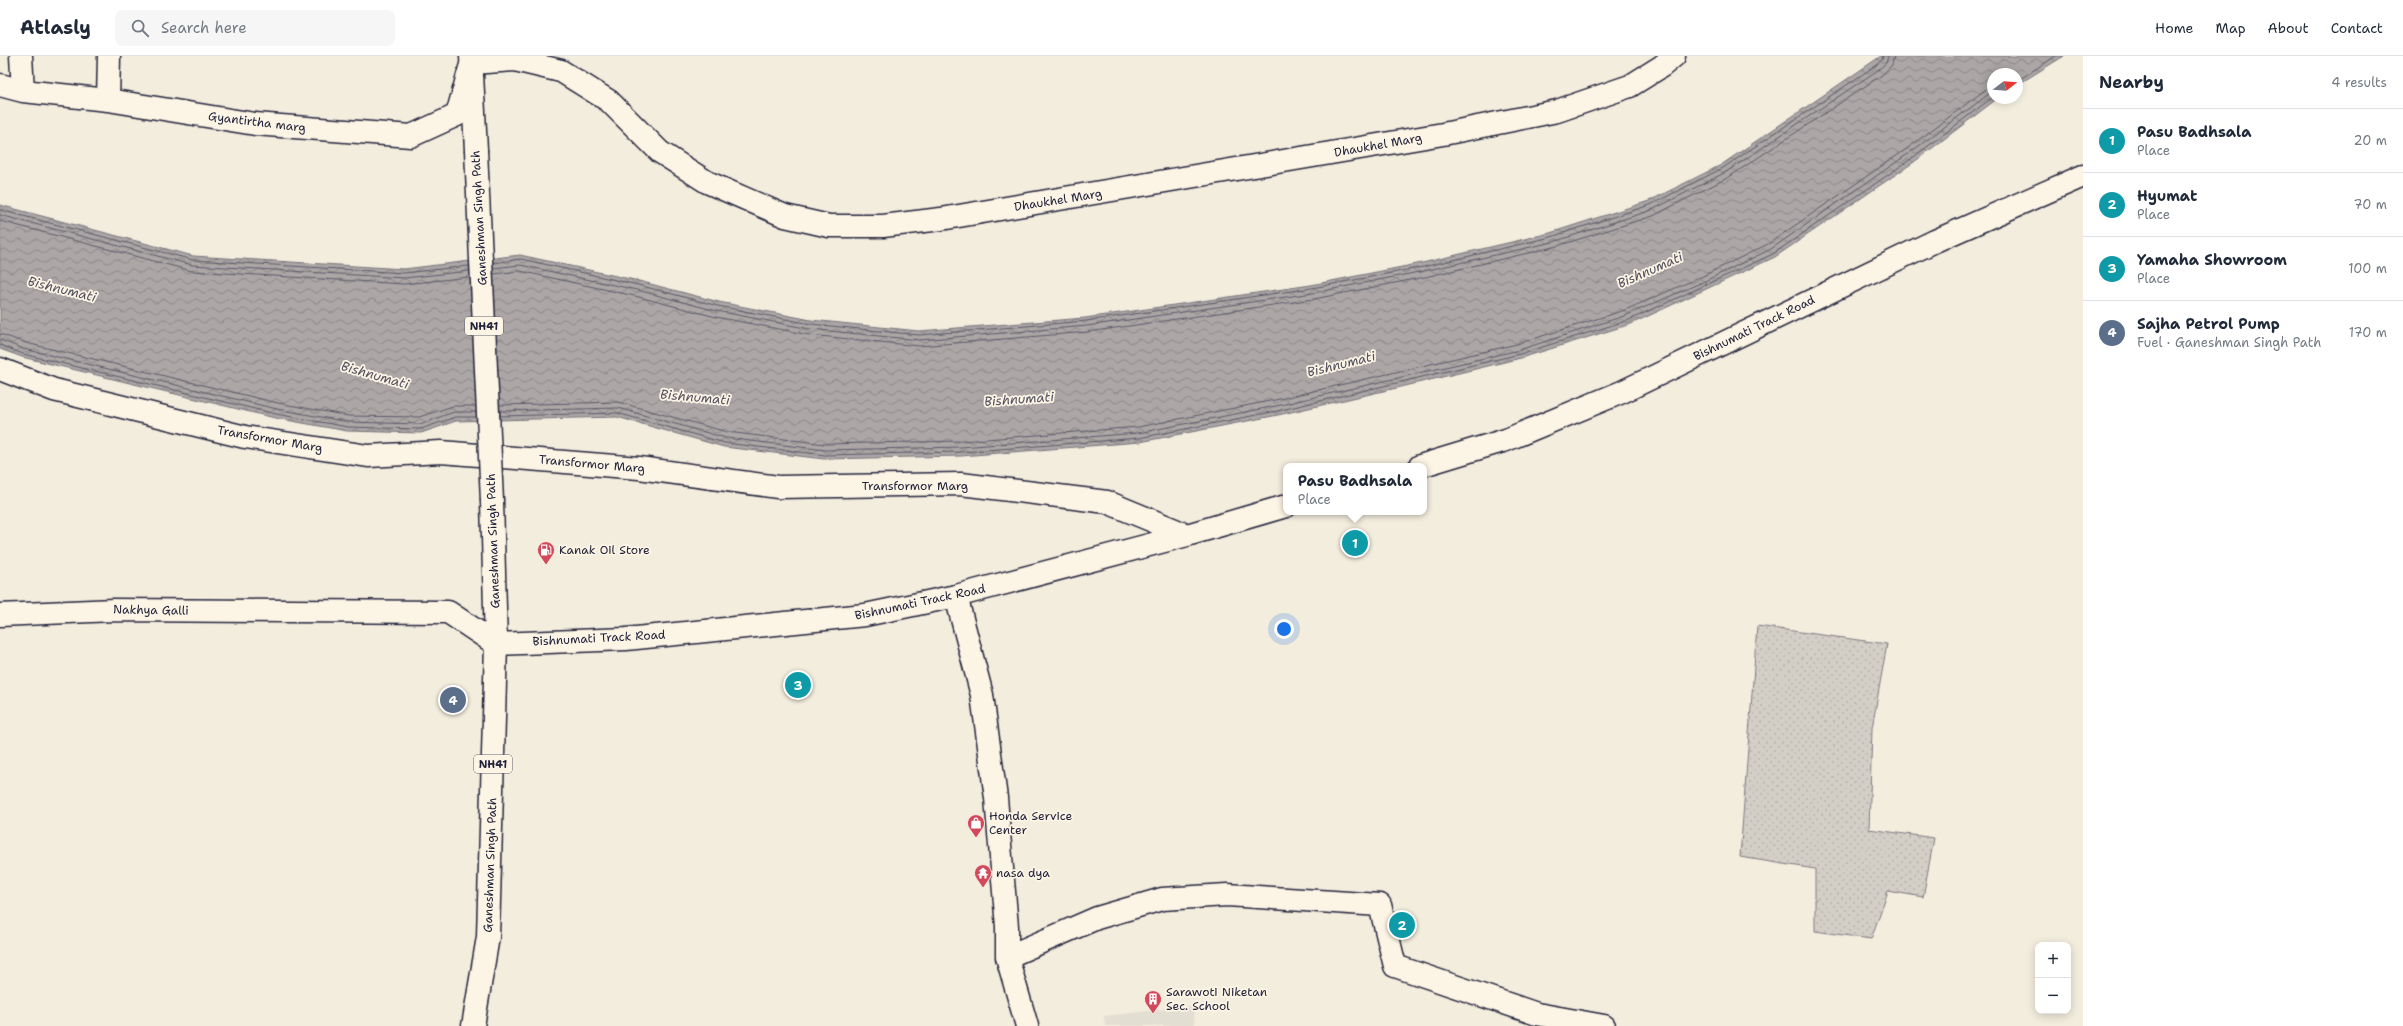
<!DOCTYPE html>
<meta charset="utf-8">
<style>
:root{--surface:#fff;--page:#f6f6f7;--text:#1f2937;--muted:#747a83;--line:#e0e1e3;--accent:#0f766e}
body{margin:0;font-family:"Shantell Sans",sans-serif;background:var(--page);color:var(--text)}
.controls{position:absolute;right:12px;bottom:12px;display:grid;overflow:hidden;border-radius:8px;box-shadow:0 2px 10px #0003}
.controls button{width:36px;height:36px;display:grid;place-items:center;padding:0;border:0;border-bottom:1px solid var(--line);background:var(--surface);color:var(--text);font:20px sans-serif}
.compass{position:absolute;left:1987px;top:12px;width:36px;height:36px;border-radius:50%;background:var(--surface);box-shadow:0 2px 10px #0003;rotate:73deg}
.you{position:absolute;left:1284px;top:573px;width:14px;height:14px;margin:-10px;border:3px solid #fff;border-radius:50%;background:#1a73e8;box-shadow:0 0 0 6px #1a73e833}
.badge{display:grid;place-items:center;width:26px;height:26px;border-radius:50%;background:var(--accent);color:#fff;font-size:13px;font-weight:700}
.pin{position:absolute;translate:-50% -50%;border:2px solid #fff;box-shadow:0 1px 4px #0006}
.popup{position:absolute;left:1283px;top:407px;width:144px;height:52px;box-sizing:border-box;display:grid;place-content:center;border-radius:8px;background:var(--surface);filter:drop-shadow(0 1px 3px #0005);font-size:13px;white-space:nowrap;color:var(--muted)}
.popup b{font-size:15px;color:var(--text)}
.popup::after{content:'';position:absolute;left:50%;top:100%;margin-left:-8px;border:8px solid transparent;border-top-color:var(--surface)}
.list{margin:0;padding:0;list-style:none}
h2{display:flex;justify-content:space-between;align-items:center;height:52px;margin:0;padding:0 16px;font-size:17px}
h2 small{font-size:13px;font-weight:400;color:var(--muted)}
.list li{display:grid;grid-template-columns:26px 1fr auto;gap:12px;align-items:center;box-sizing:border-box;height:64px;padding:0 16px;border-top:1px solid var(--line)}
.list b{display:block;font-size:15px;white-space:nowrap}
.list p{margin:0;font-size:13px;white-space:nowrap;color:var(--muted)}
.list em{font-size:13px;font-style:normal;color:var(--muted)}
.icon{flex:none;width:22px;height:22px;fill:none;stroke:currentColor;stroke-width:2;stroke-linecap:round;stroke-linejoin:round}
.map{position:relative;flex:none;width:2083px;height:970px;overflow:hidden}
header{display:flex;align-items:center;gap:24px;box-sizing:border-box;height:56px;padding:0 20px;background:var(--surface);border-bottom:1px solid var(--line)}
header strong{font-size:19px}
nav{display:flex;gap:22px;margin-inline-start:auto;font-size:14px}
.search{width:280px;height:36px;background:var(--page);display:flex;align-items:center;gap:10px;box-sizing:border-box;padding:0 14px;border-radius:8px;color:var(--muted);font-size:15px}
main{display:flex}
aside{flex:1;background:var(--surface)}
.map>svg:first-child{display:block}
.built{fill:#e3ded2}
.grass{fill:url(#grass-dots);stroke:#7b7880}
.water{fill:url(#water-waves);stroke:#75727b}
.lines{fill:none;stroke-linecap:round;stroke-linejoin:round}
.shore{stroke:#595766;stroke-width:1}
.minor-casing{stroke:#22223b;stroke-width:25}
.major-casing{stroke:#22223b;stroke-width:25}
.highway-casing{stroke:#22223b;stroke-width:25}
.minor{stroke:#fcf5e5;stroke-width:22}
.major{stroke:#fcf5e5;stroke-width:22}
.highway{stroke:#fcf5e5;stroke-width:22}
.highway-bridge-casing{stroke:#22223b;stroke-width:25;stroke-linecap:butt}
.highway-bridge{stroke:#fcf5e5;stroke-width:22}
.labels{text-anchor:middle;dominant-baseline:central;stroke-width:3.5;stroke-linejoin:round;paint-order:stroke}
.shield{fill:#fcf5e5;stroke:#63616e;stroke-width:1}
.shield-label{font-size:11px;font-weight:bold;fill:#22223b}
.street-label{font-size:12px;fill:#22223b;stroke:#fcf5e5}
.poi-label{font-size:12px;fill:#22223b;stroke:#fcf5e5;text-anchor:start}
.water-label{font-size:13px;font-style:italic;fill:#525160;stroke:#fcf5e5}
</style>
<header>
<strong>Atlasly</strong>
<div class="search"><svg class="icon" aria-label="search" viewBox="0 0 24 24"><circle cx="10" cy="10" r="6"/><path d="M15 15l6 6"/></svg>Search here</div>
<nav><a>Home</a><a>Map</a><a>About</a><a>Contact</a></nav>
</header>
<main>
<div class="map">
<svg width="2083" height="970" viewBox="0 0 2083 970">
<defs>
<pattern id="grass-dots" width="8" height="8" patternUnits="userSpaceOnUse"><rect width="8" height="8" fill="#d4cfc6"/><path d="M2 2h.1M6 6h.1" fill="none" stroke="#b6b1ab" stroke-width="1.8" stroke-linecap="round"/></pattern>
<pattern id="water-waves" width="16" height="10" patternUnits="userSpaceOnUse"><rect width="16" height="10" fill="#aca7a6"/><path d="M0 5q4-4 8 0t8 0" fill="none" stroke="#8c8888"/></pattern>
</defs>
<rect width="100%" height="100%" fill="#f3edde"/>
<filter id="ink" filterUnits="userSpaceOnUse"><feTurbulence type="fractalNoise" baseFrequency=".025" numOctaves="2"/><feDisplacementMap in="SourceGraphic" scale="8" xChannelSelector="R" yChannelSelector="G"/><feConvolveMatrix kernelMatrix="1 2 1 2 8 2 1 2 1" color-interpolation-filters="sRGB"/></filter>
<g filter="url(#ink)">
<path class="built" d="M1193,950L1195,970H1105L1104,960Z"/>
<path class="grass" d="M1757,570L1887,588L1872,672L1869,773L1934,782L1923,841L1888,835L1871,883L1815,875V813L1740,801Z"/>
<path class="water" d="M1881,0H2064L2017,29V18H1993V42H1998L1914,106L1775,201L1631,268L1521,302L1401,331L1278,359L1140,386L961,400L824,403L724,391L617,361L456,365L421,377L347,375L275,362L22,301L0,293V149L193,200L404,213L520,199L639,225L719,246L811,264L919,275L1085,262L1311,229L1422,207L1550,177L1649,145L1721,109Z"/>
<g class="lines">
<path class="shore" d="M2017,25L2056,0
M0,154L193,204L404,217L469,210
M0,159L192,209L404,222L469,215
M0,165L192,215L404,228L470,221
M493,207L521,203L638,229L718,250L811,268L919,279L1086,265L1312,232L1423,211L1551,181L1650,149L1723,112L1875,10L1882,4L1883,0
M493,212L520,209L637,234L717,255L810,273L919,284L1087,270L1313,237L1424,215L1553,186L1652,154L1726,116L1878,14L1886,7L1888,0
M494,218L520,215L635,240L716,261L810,279L919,290L1088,276L1314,243L1425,221L1554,191L1653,160L1729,121L1882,19L1892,9L1894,0
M0,278L26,287L278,347L349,360L419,361L453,350H476
M0,284L24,293L277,353L348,366L420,368L454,356H476
M0,289L23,298L276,358L348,371L421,373L455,361H476
M500,349L618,346L727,376L825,388L961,385L1138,371L1275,344L1517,288L1625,254L1703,220L1768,188L1905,94L1993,28
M500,355L618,352L726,382L825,394L961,391L1138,377L1276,350L1519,294L1627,259L1705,225L1771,193L1908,98L1993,35
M500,360L617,357L725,387L825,399L961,396L1139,382L1277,355L1520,298L1629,264L1773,198L1911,103L1993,41"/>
<g class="minor-casing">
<path id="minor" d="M21,0L23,35
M0,29L23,35L108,44L255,68L411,80L457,59L470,12
M108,44L109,0
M956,540L982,639L996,742L1007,871V901
M0,559L114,554L448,556L496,588
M1027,970L1007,901L1097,862L1162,843L1227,839L1380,849L1395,910L1537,958L1604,970"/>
</g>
<g class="major-casing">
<path id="major" d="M472,7L515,4L561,15L609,45L660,96L707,126L785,160L829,170H883L941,163L1443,78L1557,55L1630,30L1662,10L1674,0
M0,313L54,334L245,381L368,400L441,396L639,412L778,431L961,428L1107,446L1187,479
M1420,410L1506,384L1622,336L1935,185L2083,120
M496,588L626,583L865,559L956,540L1187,479L1286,450"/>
</g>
<g class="highway-casing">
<path id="highway" d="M471,0L476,94
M473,970L488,881L496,588L492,445"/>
</g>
<use href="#minor" class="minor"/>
<use href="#major" class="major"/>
<use href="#highway" class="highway"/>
<g class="highway-bridge-casing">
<path id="highway-bridge" d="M476,94L492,445"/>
</g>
<use href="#highway-bridge" class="highway-bridge"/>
</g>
</g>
<defs>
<g id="fuel-pin" transform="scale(0.9)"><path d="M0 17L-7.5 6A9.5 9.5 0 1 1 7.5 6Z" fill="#d1495b" stroke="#fcf5e5"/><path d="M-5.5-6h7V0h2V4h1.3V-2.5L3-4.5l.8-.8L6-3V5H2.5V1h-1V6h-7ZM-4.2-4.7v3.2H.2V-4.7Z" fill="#fff"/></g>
<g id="shop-pin" transform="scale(0.9)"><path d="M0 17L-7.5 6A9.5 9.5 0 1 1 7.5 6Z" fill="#d1495b" stroke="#fcf5e5"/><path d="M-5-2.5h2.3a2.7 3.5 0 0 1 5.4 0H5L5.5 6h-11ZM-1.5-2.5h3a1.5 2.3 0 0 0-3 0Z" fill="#fff"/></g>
<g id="temple-pin" transform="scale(0.9)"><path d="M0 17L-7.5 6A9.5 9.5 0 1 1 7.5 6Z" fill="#d1495b" stroke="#fcf5e5"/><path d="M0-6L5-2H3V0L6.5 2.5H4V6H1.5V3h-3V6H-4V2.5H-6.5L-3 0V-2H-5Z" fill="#fff"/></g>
<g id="building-pin" transform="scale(0.9)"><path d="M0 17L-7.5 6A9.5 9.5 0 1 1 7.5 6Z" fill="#d1495b" stroke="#fcf5e5"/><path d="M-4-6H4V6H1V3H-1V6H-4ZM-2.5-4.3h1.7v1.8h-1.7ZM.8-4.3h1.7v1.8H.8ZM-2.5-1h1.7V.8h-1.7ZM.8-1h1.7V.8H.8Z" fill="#fff"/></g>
</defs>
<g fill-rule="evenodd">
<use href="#fuel-pin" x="546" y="494"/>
<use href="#shop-pin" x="976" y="767"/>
<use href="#temple-pin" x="983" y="817"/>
<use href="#building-pin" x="1153" y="943"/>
</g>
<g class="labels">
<g class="shield">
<rect x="465" y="261" width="38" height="18" rx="3"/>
<rect x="474" y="699" width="38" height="18" rx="3"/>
</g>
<g class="shield-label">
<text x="484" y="270">NH41</text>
<text x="493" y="708">NH41</text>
</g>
<g class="street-label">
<text transform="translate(257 66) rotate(7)">Gyantirtha marg</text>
<text transform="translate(1378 89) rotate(-10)">Dhaukhel Marg</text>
<text transform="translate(1058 144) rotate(-9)">Dhaukhel Marg</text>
<text transform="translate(479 162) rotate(-93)">Ganeshman Singh Path</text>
<text transform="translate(1754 272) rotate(-26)">Bishnumati Track Road</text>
<text transform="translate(270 383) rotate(10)">Transformor Marg</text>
<text transform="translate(592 408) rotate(5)">Transformor Marg</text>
<text x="915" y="430">Transformor Marg</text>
<text transform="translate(493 485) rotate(-92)">Ganeshman Singh Path</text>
<text transform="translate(920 546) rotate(-12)">Bishnumati Track Road</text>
<text transform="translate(151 554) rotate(1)">Nakhya Galli</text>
<text transform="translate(599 582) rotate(-3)">Bishnumati Track Road</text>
<text transform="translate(490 809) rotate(-88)">Ganeshman Singh Path</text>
</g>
<g class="poi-label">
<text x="559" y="494">Kanak Oil Store</text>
<text x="989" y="760">Honda Service<tspan x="989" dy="14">Center</tspan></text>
<text x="996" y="817">nasa dya</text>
<text x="1166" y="936">Sarawoti Niketan<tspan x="1166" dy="14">Sec. School</tspan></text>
</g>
<g class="water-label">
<text transform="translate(1650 214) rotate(-24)">Bishnumati</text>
<text transform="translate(62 233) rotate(14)">Bishnumati</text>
<text transform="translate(1341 308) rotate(-14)">Bishnumati</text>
<text transform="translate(375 319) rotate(16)">Bishnumati</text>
<text transform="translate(695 341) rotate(5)">Bishnumati</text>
<text transform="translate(1019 343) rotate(-4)">Bishnumati</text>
</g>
</g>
</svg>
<div class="controls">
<button>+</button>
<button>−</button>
</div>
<svg class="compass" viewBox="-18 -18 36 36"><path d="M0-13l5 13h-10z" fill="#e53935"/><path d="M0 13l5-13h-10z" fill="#747a83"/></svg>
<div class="you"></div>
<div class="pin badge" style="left:1355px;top:487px;background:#0f9aa8">1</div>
<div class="popup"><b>Pasu Badhsala</b>Place</div>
<div class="pin badge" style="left:1402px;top:869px;background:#0f9aa8">2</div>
<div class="pin badge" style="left:798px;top:629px;background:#0f9aa8">3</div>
<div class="pin badge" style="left:453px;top:644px;background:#5c6f8a">4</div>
</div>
<aside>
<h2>Nearby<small>4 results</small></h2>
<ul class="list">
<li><span class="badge" style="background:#0f9aa8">1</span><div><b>Pasu Badhsala</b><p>Place</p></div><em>20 m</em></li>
<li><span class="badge" style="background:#0f9aa8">2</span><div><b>Hyumat</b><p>Place</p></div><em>70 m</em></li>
<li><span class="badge" style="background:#0f9aa8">3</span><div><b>Yamaha Showroom</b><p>Place</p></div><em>100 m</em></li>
<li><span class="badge" style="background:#5c6f8a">4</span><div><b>Sajha Petrol Pump</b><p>Fuel · Ganeshman Singh Path</p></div><em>170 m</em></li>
</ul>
</aside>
</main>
